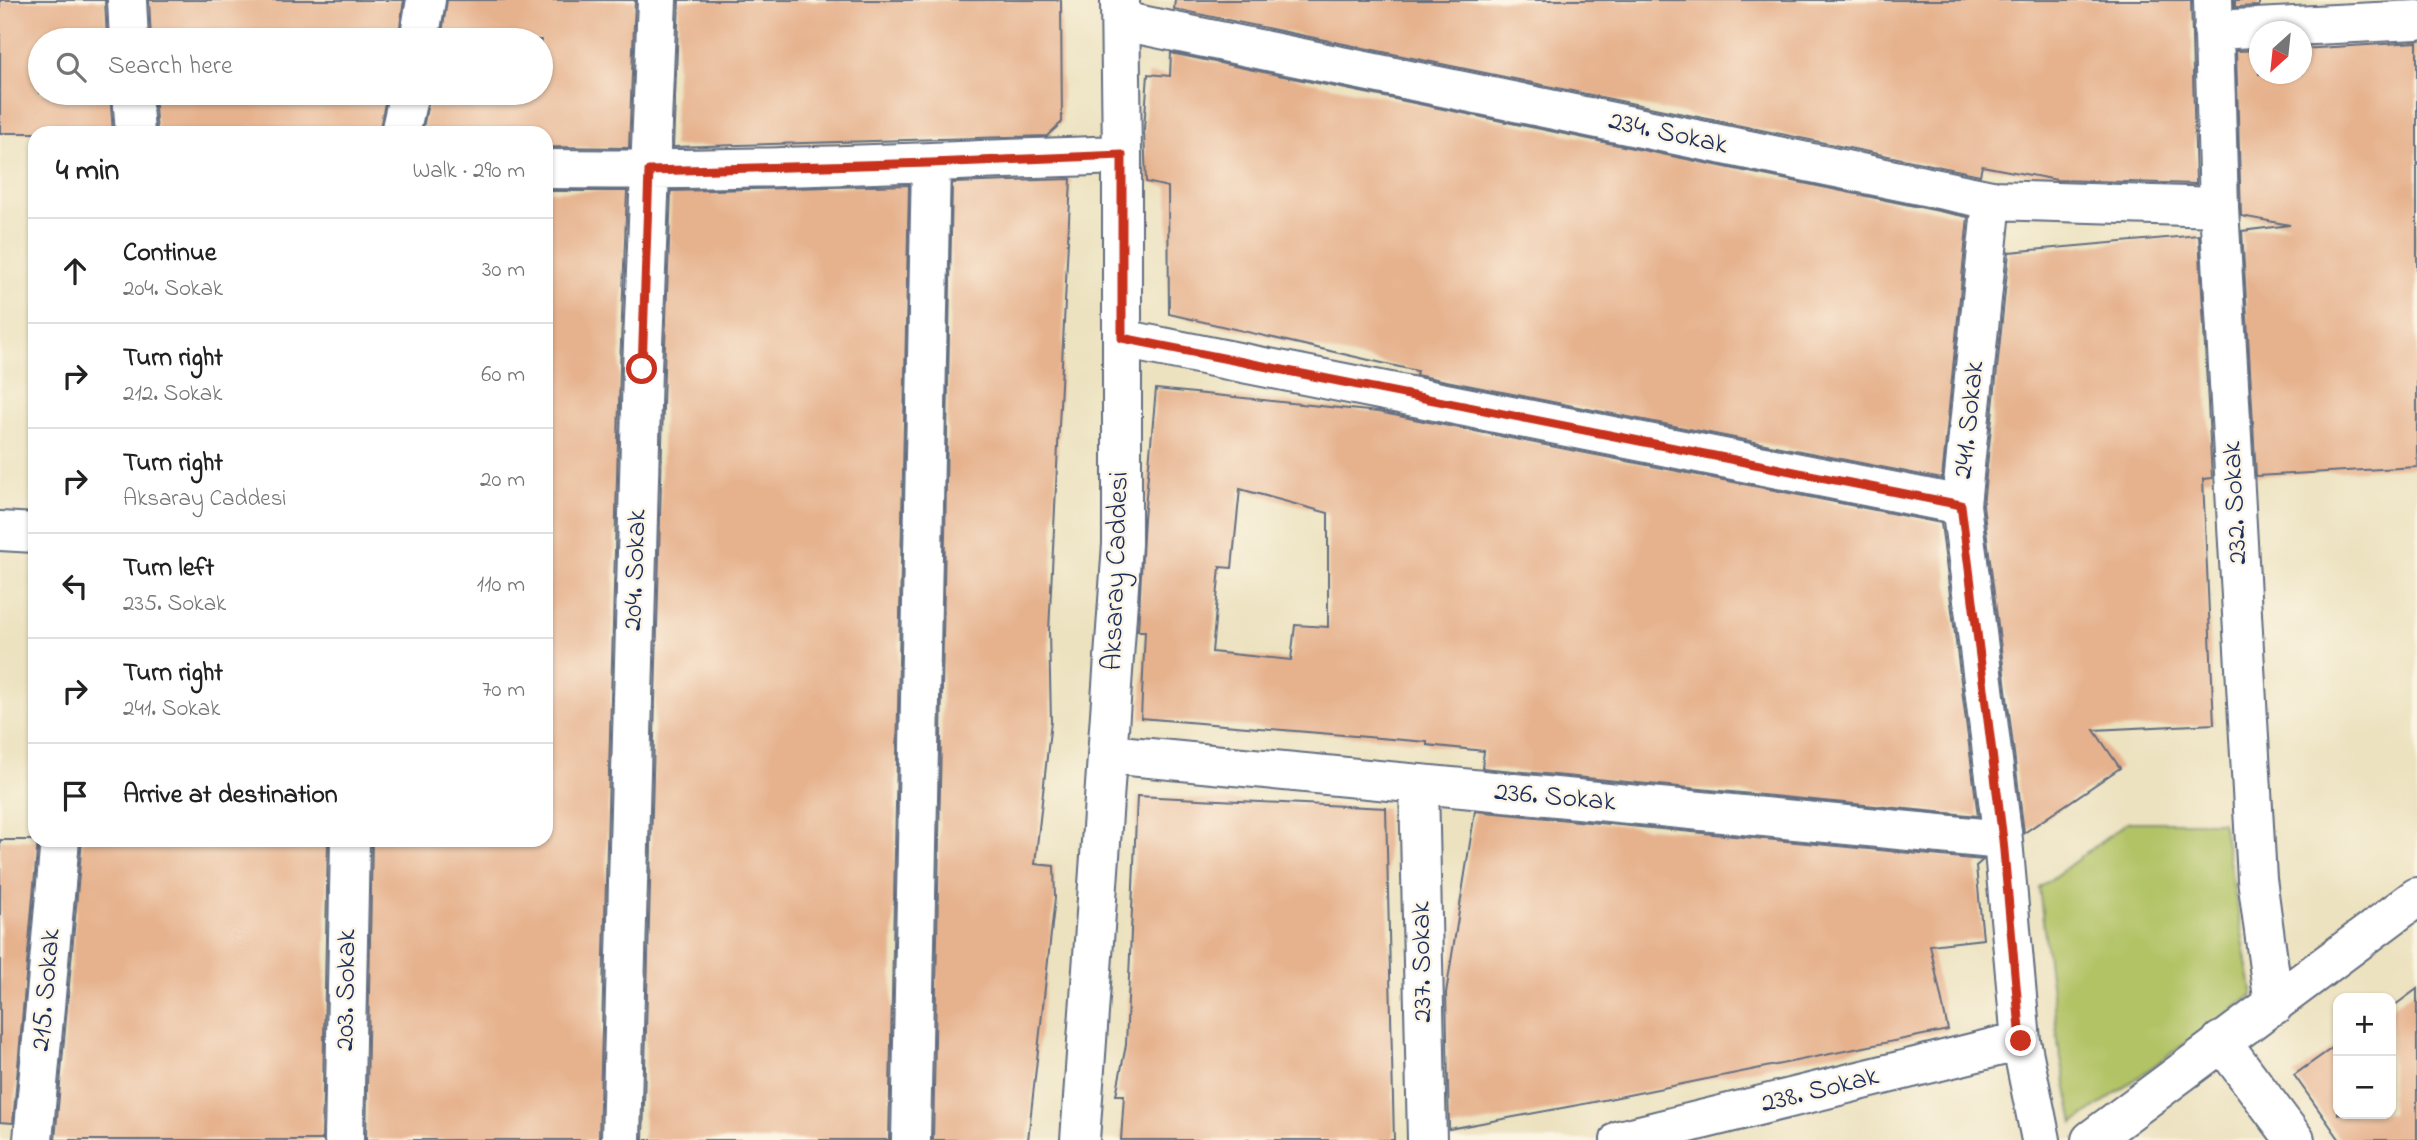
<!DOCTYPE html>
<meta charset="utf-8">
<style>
:root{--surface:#fff;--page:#f6f6f6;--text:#222;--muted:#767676;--line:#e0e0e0}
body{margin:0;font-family:"Indie Flower",sans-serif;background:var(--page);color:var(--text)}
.controls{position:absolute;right:21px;bottom:21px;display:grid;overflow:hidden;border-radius:14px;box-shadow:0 2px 5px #0004}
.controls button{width:63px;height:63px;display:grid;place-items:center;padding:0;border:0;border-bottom:2px solid var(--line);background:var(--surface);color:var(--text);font:35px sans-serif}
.compass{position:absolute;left:2249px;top:21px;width:63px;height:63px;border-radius:50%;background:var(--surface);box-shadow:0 2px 5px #0004;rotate:207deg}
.stop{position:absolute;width:21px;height:21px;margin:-16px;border:5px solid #c8321e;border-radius:50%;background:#fff}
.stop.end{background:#c8321e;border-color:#fff;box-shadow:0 2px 7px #0008}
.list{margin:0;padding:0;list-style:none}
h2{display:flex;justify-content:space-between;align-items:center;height:91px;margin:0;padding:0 28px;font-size:30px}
h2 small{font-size:23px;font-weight:400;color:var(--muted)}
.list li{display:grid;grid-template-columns:46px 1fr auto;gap:21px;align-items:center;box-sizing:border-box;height:105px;padding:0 28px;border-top:2px solid var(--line)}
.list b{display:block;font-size:26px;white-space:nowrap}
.list p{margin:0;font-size:23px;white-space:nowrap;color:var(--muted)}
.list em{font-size:23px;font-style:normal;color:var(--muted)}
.icon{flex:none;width:38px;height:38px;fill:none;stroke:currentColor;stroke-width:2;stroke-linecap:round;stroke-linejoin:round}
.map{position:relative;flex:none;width:2417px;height:1140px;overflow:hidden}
.search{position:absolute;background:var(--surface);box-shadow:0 2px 5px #0004;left:28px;top:28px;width:525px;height:77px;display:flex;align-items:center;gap:18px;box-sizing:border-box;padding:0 24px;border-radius:38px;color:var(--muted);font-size:26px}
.panel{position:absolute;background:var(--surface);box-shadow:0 2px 5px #0004;left:28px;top:126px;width:525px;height:721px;border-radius:21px}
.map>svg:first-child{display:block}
.green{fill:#b2c366;stroke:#667962;stroke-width:2}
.building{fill:#e6b28e;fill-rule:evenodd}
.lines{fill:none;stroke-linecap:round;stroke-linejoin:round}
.minor-casing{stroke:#646e80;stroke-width:42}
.minor{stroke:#fff;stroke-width:38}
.route{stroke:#c8321e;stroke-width:9}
.labels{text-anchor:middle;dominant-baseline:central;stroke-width:5;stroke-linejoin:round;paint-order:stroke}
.street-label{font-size:28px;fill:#1b2f5e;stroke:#fcf5e5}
</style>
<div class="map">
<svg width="2417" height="1140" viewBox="0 0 2417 1140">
<rect width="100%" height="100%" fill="#fcf5e5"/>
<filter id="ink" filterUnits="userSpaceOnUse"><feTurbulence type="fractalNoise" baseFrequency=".0143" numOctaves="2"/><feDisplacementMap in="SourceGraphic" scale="14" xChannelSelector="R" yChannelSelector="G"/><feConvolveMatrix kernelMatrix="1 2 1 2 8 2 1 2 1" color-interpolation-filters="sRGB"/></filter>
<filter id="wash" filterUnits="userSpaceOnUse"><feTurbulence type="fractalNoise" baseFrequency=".00686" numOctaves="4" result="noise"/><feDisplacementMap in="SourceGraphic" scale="28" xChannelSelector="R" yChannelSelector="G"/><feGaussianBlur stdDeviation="1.57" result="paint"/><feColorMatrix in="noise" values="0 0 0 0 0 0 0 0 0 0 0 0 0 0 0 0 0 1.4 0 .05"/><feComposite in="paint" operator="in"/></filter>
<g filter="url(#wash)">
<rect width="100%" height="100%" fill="#ece2c0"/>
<path class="green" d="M2128,822H2222L2253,995L2074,1123L2059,1049L2039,888Z"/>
<g id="blocks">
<path class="building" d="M0,0H105L107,40H40V93H110L113,133H0Z
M149,0H404L398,40H151Z
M447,0H635L629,148L546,147V133H422L430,93H541V40H441Z
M679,0H1061L1062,122L1047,136L673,147Z
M1175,0H2191L2196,184L2057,180L1982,166L1980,175L1174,9Z
M2235,0H2259V6L2235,7Z
M2417,42V467L2256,476L2242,231L2290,225L2241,216L2236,51L2259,50V74H2301V49Z
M1171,53L1968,217L1942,479L1416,375L1417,371L1169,314L1168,187L1146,182L1144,129L1148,74L1170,76Z
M154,93H387L379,133H157Z
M1071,179L1049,631L1051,721L1035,864L1054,866L1055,898L1028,1140H933L952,183Z
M909,185L889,1140H643L664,370L671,191Z
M546,191H627L620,368L599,1140H366L372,840H546Z
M2199,235L2212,478L2203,479L2214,724L2094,730L2120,768L2024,833L1983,505L2009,252Z
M1156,389L1378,412L1941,523L1978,816L1482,768L1484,751L1427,745V742L1141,718L1145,631H1138L1144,518ZM1240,489L1328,513V627L1295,625L1291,660L1212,652L1220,567L1232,568Z
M1137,796L1386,808L1394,1140H1121L1124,1095H1116L1126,1045Z
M1475,811L1983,860L1976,866L1983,939L1930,945L1948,1030L1589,1103L1449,1129L1446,993Z
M0,840H38L13,1123L0,1122Z
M82,840H328L322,1140H55Z
M2417,989V1140H2340L2294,1075L2338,1044V1114H2391V1008Z"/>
</g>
</g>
<g filter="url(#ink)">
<use href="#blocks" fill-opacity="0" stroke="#646e80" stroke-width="2"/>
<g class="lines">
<g class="minor-casing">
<path id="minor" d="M127,0L129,40
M2213,0L2219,207L2257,879L2274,1005
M1122,21L1992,200L2219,207
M2213,30L2417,20
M419,40L426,0
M132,93L135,133
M400,133L409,93
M546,169C738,172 930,161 1122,155
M1992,200L1961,505L2003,840L2021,1041L2041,1140
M1122,339L1961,505
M0,531L35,533
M1108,754L2003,840
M1419,785L1427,1140
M2221,1041L2295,1140
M33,1140L60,840
M344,1140L350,840
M621,1140L642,369L657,0
M911,1140L931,163
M1080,1140L1122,544V155L1120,0
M1620,1140L2021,1041
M2091,1140L2417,897"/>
</g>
<use href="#minor" class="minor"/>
</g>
</g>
<g class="lines" filter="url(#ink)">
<path class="route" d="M642,369L649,171L931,163L1122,155V338L1961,505L2003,840L2021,1041"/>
</g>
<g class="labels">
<g class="street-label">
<text transform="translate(1668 134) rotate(12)">234. Sokak</text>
<text transform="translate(1970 420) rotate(-84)">241. Sokak</text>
<text transform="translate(2236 503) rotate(-93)">232. Sokak</text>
<text transform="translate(636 570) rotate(-88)">204. Sokak</text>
<text transform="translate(1117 571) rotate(-88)">Aksaray Caddesi</text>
<text transform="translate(1555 798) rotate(5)">236. Sokak</text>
<text transform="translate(1423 962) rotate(-91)">237. Sokak</text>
<text transform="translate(47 990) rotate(-85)">215. Sokak</text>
<text transform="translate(347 990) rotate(-89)">203. Sokak</text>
<text transform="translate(1820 1091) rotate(-14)">238. Sokak</text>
</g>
</g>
</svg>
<div class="controls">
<button>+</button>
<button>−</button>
</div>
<svg class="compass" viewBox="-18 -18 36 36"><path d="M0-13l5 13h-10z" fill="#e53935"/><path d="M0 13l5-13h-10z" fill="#767676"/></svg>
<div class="stop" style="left:642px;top:369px"></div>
<div class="stop end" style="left:2021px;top:1041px"></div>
<div class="search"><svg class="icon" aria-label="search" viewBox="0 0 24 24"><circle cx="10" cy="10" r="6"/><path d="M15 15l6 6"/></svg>Search here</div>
<section class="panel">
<h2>4 min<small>Walk · 290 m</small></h2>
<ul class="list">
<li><svg class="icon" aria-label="ahead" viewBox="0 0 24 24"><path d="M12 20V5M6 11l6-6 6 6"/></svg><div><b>Continue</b><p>204. Sokak</p></div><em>30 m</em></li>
<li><svg class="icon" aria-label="right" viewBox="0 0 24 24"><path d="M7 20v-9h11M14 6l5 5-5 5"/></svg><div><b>Turn right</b><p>212. Sokak</p></div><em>60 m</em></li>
<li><svg class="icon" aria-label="right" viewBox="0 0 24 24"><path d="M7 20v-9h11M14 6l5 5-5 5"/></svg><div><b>Turn right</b><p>Aksaray Caddesi</p></div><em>20 m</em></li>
<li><svg class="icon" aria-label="left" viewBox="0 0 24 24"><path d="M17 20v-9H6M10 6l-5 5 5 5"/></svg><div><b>Turn left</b><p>235. Sokak</p></div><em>110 m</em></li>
<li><svg class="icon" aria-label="right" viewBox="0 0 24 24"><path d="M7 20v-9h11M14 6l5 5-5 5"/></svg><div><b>Turn right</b><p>241. Sokak</p></div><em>70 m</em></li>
<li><svg class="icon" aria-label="arrive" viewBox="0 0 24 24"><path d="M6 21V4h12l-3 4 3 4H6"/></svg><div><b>Arrive at destination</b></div></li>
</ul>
</section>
</div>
